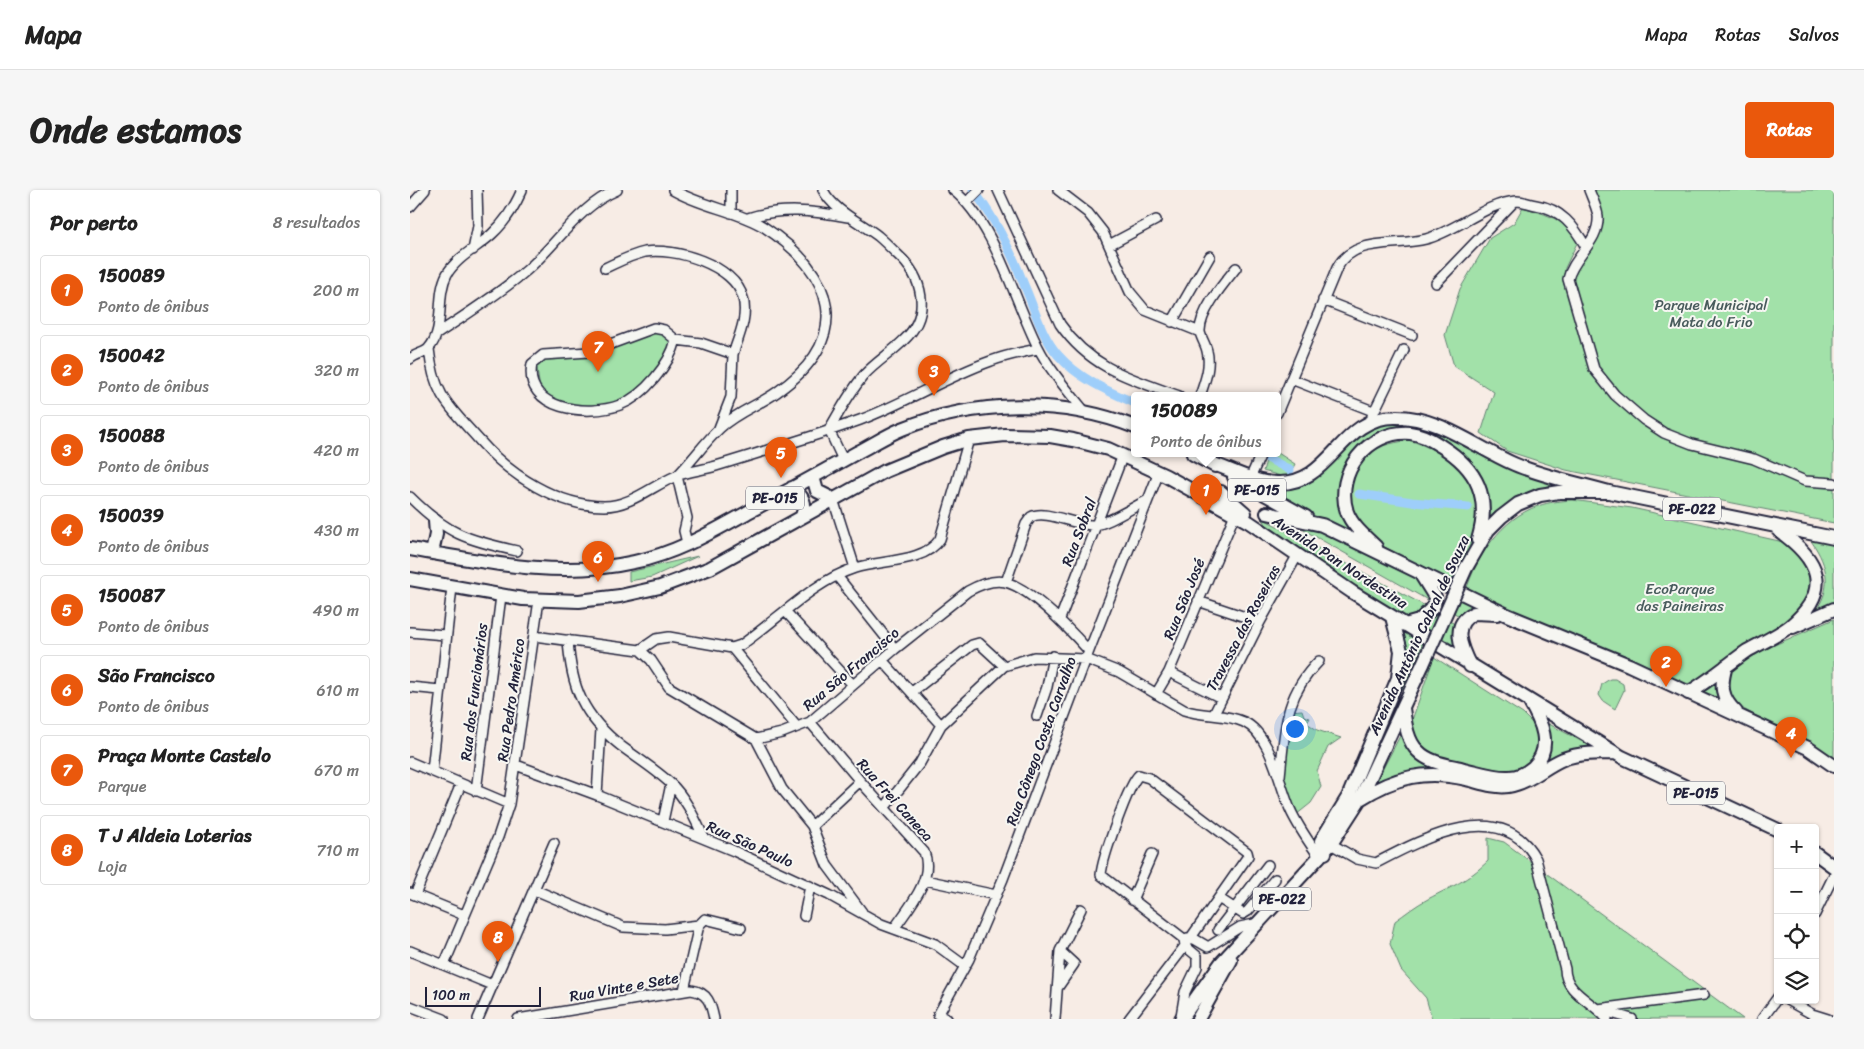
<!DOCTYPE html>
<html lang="pt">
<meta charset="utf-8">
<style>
:root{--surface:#fff;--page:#f6f6f6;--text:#222;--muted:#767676;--line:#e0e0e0;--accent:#ea580c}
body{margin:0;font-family:Sriracha,sans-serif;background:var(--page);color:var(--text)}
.controls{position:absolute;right:15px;bottom:15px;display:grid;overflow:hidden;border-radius:5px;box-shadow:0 1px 4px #0004}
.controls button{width:45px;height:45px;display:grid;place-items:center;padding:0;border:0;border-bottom:1px solid var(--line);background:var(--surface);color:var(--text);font:25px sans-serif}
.scale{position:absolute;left:15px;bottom:12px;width:116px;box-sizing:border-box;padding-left:5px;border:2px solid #22223b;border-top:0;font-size:14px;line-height:18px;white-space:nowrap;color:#22223b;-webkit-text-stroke:4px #f6f6f2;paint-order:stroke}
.you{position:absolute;left:884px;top:538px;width:18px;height:18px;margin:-12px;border:4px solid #fff;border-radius:50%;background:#1a73e8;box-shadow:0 0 0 8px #1a73e833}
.badge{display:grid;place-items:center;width:32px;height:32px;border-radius:50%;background:var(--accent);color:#fff;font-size:16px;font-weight:700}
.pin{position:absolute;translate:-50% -41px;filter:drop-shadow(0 1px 2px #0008)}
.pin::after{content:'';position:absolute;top:26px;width:18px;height:15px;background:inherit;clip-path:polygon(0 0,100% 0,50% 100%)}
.popup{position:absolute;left:721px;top:202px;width:150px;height:65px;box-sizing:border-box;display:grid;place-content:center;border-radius:5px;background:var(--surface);filter:drop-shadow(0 1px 4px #0005);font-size:16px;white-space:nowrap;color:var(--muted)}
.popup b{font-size:19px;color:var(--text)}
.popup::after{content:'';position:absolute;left:50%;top:100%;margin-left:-10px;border:10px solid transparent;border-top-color:var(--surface)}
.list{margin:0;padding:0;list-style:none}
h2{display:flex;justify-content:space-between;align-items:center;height:65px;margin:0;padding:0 20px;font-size:21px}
h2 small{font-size:16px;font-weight:400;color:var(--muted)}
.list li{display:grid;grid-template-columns:32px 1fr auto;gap:15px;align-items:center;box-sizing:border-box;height:70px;margin:0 10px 10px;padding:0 10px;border:1px solid var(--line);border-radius:5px}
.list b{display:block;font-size:19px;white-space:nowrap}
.list p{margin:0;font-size:16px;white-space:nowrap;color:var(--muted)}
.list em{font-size:16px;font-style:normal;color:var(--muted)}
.icon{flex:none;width:28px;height:28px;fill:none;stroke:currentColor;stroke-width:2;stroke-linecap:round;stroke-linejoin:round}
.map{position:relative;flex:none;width:1424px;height:829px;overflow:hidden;border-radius:5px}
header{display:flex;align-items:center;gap:30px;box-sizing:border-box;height:70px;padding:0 25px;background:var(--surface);border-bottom:1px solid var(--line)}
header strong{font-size:24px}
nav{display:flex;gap:28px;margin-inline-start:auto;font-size:18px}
.intro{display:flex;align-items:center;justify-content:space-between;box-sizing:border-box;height:120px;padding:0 30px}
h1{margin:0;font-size:35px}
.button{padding:12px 22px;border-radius:5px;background:var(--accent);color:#fff;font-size:18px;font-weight:700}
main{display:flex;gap:30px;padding:0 30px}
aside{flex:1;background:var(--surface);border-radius:5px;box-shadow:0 1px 4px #0004}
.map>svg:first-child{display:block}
.green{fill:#a2e1a9;stroke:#628272}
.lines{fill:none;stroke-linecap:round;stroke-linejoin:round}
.canal{stroke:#9ecefa;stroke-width:9}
.minor-casing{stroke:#22223b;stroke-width:12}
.highway-casing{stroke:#22223b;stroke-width:16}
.minor{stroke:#f6f6f2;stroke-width:9}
.highway{stroke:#f6f6f2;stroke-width:12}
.highway-bridge-casing{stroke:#22223b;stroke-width:16;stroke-linecap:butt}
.highway-bridge{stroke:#f6f6f2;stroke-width:12}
.labels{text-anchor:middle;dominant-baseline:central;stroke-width:4;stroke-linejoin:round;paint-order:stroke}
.shield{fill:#f6f6f2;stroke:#626272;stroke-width:1}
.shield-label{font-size:14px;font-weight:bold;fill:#22223b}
.park-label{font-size:15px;fill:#485b5c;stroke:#f6f6f2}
.street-label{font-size:15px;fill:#22223b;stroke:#f6f6f2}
</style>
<header>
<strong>Mapa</strong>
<nav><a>Mapa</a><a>Rotas</a><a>Salvos</a></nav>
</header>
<div class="intro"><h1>Onde estamos</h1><a class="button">Rotas</a></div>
<main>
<aside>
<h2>Por perto<small>8 resultados</small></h2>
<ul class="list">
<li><span class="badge">1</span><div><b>150089</b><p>Ponto de ônibus</p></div><em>200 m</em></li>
<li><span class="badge">2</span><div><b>150042</b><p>Ponto de ônibus</p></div><em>320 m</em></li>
<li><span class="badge">3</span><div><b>150088</b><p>Ponto de ônibus</p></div><em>420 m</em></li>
<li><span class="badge">4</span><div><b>150039</b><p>Ponto de ônibus</p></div><em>430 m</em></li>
<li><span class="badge">5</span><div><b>150087</b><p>Ponto de ônibus</p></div><em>490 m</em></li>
<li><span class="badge">6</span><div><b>São Francisco</b><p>Ponto de ônibus</p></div><em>610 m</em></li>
<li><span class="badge">7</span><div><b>Praça Monte Castelo</b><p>Parque</p></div><em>670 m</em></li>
<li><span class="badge">8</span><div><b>T J Aldeia Loterias</b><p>Loja</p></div><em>710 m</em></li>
</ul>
</aside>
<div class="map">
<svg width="1424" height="829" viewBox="0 0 1424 829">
<rect width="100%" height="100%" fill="#f7ece5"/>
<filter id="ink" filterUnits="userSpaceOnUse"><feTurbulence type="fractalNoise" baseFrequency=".02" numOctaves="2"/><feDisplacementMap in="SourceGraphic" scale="10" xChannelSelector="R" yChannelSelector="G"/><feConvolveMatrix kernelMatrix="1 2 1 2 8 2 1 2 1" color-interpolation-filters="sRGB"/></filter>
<g filter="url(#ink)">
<path class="green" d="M1180,0H1424V291H1407L1255,241L1214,211L1187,178L1158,91L1188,40Z
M1113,17C1139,26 1155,28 1167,53L1155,78L1153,91L1182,179L1192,197L1211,217L1248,244L1273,256L1340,271L1424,295V333L1156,280L1097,261L1071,243L1084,202L1044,176L1035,145L1050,99L1080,48L1104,33Z
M241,140L256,143L264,150L256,175L220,208L192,217L159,216L139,207L130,198L126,174L130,168L179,166L193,163Z
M1000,230L1158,295L1125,302L1074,342L1067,283L998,239L944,263L935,329L943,346L845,294C858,295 872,297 884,296C908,295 936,254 951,237Z
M999,250C1033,261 1073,285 1069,326C1067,343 1050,378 1043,395C1024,385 1005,374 986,363C979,359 969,355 963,350C930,320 931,276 973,256C980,253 990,252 999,250Z
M868,263L885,274L879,286H871L853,281L858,264Z
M1162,310L1222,318L1369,351L1381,355L1403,380L1398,412L1379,431L1347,448L1290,493L1277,496L1056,401C1066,367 1092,328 1128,316C1139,312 1150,311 1162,310Z
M852,328L1021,419L1001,431L984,424L861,342Z
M876,330L911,337L1009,389L1023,413Z
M1399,348L1424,353V412L1406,420C1424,395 1416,371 1399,348Z
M288,366L242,387L219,391V382Z
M1047,407L1077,420L1052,427L1040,421Z
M1024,423L1031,427L1021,448L1002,436Z
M1424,429V568L1324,514L1318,504L1319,482L1353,460Z
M1038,430L1048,436L1052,468L1026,451Z
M986,432L1014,451L993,498L983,509Z
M1024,467L1113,524L1125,536L1129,549L1127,563L1119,575L1109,580L1099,582L1036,569L1009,556L1003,542L1002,530Z
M1200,489H1205L1213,494L1214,500L1205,519L1193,511L1189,505L1192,494Z
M1310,490L1315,518L1283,503Z
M892,520L894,526L900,528L897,533L907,540L931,548L918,557L907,581L911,597L901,613L886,625L873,586L880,521Z
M1139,534L1190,561L1169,558L1117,588H1057L965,594L991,544L1002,563L1110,587L1137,554Z
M1078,648L1094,652L1333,829H1022L1016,808L991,780L980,754L985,731C995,724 1006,715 1018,709C1044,695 1056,692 1078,671Z"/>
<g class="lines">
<path class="canal" d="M563,0C585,28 602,63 615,97C625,120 631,145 648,165C668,188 697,201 725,213
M850,264L880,280
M949,304L1002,312L1058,317"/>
<g class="minor-casing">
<path id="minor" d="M263,0C292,17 326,20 354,37C425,83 445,148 367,202C349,215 327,222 310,238C294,253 282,271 267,286L277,328L274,341L276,349L286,352
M413,0C424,21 450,32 468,46C474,51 481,58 487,64C513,87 522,124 494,150C481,163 466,172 454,185C440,202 430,220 419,240L433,270
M543,0C585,33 604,110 628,157C640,181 659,202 675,222
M588,0L650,134C680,178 721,189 769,206
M648,0L678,23L693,42L720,102L735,120L790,142
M1179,0C1182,8 1187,18 1188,26C1190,51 1163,67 1158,89L1184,179L1205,205L1234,230L1254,243L1282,254L1344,269L1395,291L1424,293
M557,12L569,0
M0,17L15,0
M321,23V0
M338,28C371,17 404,21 438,27
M699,55L746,30
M63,60L68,36L67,0
M195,78C208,72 221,65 235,62C264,57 325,75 333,108C338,127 329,146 323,164
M1026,93L1103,13
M913,110L1002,145
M762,132L800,66
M27,144C57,124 89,104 117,80C147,54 169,16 207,0
M266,150C260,174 234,206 210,215C178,227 113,220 122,174L133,165L179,162L244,138L254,140L266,150L291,153L323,164L321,207L309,238
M19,159C24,207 40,217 70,251C100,285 147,316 194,316C221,316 242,296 266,286C279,281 293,280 306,276C354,261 403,247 450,230C495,213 536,187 581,171C596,165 612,162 628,159
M0,169C5,164 15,163 19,158C36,138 25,107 37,84C47,67 68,57 82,44C95,32 105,16 112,0
M881,189L963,221
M790,206C795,191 801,176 797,161C796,155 791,148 790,142C789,122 814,93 826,78
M867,223L927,78C944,46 986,57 1016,49C1047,41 1075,13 1107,11C1113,11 1120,14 1126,15C1151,19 1164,36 1176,57
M962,226L994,160
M838,293L851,264
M0,307C37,344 57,350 107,361
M423,309L445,378
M427,386L485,459
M596,392L616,334L621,327C636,319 665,336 683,335C696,335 723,317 736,311
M788,411L850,432
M376,422L443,495
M650,429L713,265
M0,442L35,445
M124,446L230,460L241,470L259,497L346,549L372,543L400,532L485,459L558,401C569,395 583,389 595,392C621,398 661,441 679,461
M158,450C161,497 173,526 211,556C227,568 245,579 260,593C276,608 285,629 294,648
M322,458L387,537
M230,460L246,449L259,447L322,458L331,455C366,431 404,391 445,378C470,370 515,373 530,349L559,249
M472,470L531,535
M759,482L811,508
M0,497L30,500
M502,502L562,455L569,453L594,476
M746,504L759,482L825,324
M804,524L850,432L887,366
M627,526L637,497L643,466
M400,532L450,591L514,662C525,689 498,718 484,739
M346,549L372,599L402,636L417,675L452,722
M0,572L99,614
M106,575L187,605L324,661L419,705L471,734L525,754L555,776
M22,581L42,397
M870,586C875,539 874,506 909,471
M66,601L91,406
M187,605L191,539
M475,617L510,573L531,535L594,476L624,467L676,469L709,482L774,520C794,527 815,523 834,532C861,545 869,594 880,619C888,637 899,652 910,668
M253,631L261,594
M402,636L450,591
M921,654L947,669L966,673C1012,649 1092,606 1126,669L1155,779C1155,803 1184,812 1197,829
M515,690L586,705
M125,700L213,737L255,739L289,735L295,729L331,738
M0,703L54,725
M5,705L51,594
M810,709L833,724L838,721L865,689
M722,710L742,664
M1405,724L1424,685
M394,726L400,696
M808,740L858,675
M777,748L781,747L798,757L830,737L849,733
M0,761L82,795
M34,775L88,647L99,614L129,410
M648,797L664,774L650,761
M274,800L289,735
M1377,810L1402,824L1418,829
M0,816L34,829
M1188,819L1294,805
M1194,821L1222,829
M68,829L144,653
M108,829L281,800C298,802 301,814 304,829
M537,829L528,825L559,769L593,689L679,461L749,282
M645,829L650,761L671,719
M719,829L775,756L838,666L837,662L739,588L729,585C719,593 692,669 691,685L774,749L775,756L787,766V777L775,802L771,826
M1352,829L1368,807"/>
</g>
<g class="highway-casing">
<path id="highway" d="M783,264L805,276
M798,272C820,279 844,293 867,293C922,295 929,227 985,227C1028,226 1065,257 1104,274C1134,287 1168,293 1199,302
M403,287L407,301L423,309
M824,287L896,327
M382,298C393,306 397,313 392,326
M811,302L835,323
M857,323L912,335L1097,425L1219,475L1398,558L1424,576
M966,357C956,347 942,336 937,322C924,283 958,240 1000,243C1011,244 1022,250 1031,256C1068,279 1081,308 1068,350
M0,359C75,372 149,389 224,372C267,363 302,342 340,321C376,302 412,282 448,262C462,255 477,245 492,239C564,210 652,208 725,237
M22,363L26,344L25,331
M1056,378L1078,340L1091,327L1108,314L1130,305L1149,302H1199L1424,348
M0,389L113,409L169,411L210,406L250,397L300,378L475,281L533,257L559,249L595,245L640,246L663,250L698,259L756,286L839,332L942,402L1212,567L1368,640
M995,435L1009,431L1024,416L1025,407L1010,383
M1383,437L1424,419
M1060,476C1051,458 1040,434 1064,423L1087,424
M1316,476C1310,495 1311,508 1326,522
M1278,503C1299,491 1317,475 1337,461C1351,453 1367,446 1380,436C1424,399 1409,369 1368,340
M993,518C995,532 997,551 1008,561C1019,573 1039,575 1054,579C1068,582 1084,588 1099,587C1108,587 1116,583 1123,577C1144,557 1131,531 1119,511
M950,609C986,586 1016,580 1056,589C1069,592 1085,598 1098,596C1119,593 1134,577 1153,569C1169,563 1188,563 1206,563
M915,663L911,651L938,607L988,488L991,461L982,427
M1405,663L1424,677
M771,829L811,773L921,654L950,609L1013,474
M788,829L821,770"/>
</g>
<use href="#minor" class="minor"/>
<use href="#highway" class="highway"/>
<g class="highway-bridge-casing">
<path id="highway-bridge" d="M1013,474L1056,378"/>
</g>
<use href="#highway-bridge" class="highway-bridge"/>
</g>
</g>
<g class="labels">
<g class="shield">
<rect x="818" y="288.5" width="58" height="23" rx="4"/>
<rect x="336" y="296.5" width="58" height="23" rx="4"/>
<rect x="1253" y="307.5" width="58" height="23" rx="4"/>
<rect x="1257" y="591.5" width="58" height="23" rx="4"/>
<rect x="843" y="697.5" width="58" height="23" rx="4"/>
</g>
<g class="shield-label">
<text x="847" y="300">PE-015</text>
<text x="365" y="308">PE-015</text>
<text x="1282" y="319">PE-022</text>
<text x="1286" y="603">PE-015</text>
<text x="872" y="709">PE-022</text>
</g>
<g class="park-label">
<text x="1301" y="115">Parque Municipal<tspan x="1301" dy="17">Mata do Frio</tspan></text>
<text x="1270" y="399">EcoParque<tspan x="1270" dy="17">das Paineiras</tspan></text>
</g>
<g class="street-label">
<text transform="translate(669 342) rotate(-69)">Rua Sobral</text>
<text transform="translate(930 372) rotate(33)">Avenida Pan Nordestina</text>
<text transform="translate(774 409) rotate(-68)">Rua São José</text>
<text transform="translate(833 438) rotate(-62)">Travessa das Roseiras</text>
<text transform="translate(1009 445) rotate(-65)">Avenida Antônio Cabral de Souza</text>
<text transform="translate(441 479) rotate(-40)">Rua São Francisco</text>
<text transform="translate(64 502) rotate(-83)">Rua dos Funcionários</text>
<text transform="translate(101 510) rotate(-82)">Rua Pedro Américo</text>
<text transform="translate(631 551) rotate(-70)">Rua Cônego Costa Carvalho</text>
<text transform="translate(485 610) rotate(48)">Rua Frei Caneca</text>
<text transform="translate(340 654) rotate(24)">Rua São Paulo</text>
<text transform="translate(214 797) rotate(-10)">Rua Vinte e Sete</text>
</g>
</g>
</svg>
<div class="controls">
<button>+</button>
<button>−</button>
<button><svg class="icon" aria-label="locate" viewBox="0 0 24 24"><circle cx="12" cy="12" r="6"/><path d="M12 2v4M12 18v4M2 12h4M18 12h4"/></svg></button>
<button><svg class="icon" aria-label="layers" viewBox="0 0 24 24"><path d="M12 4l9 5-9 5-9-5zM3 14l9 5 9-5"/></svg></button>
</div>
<div class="scale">100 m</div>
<div class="you"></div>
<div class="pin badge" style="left:796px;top:325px">1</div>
<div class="popup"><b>150089</b>Ponto de ônibus</div>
<div class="pin badge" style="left:1256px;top:497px">2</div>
<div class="pin badge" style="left:524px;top:206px">3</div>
<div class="pin badge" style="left:1381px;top:568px">4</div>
<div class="pin badge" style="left:371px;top:288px">5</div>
<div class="pin badge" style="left:188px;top:392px">6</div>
<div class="pin badge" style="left:188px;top:182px">7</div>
<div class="pin badge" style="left:88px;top:772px">8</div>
</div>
</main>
